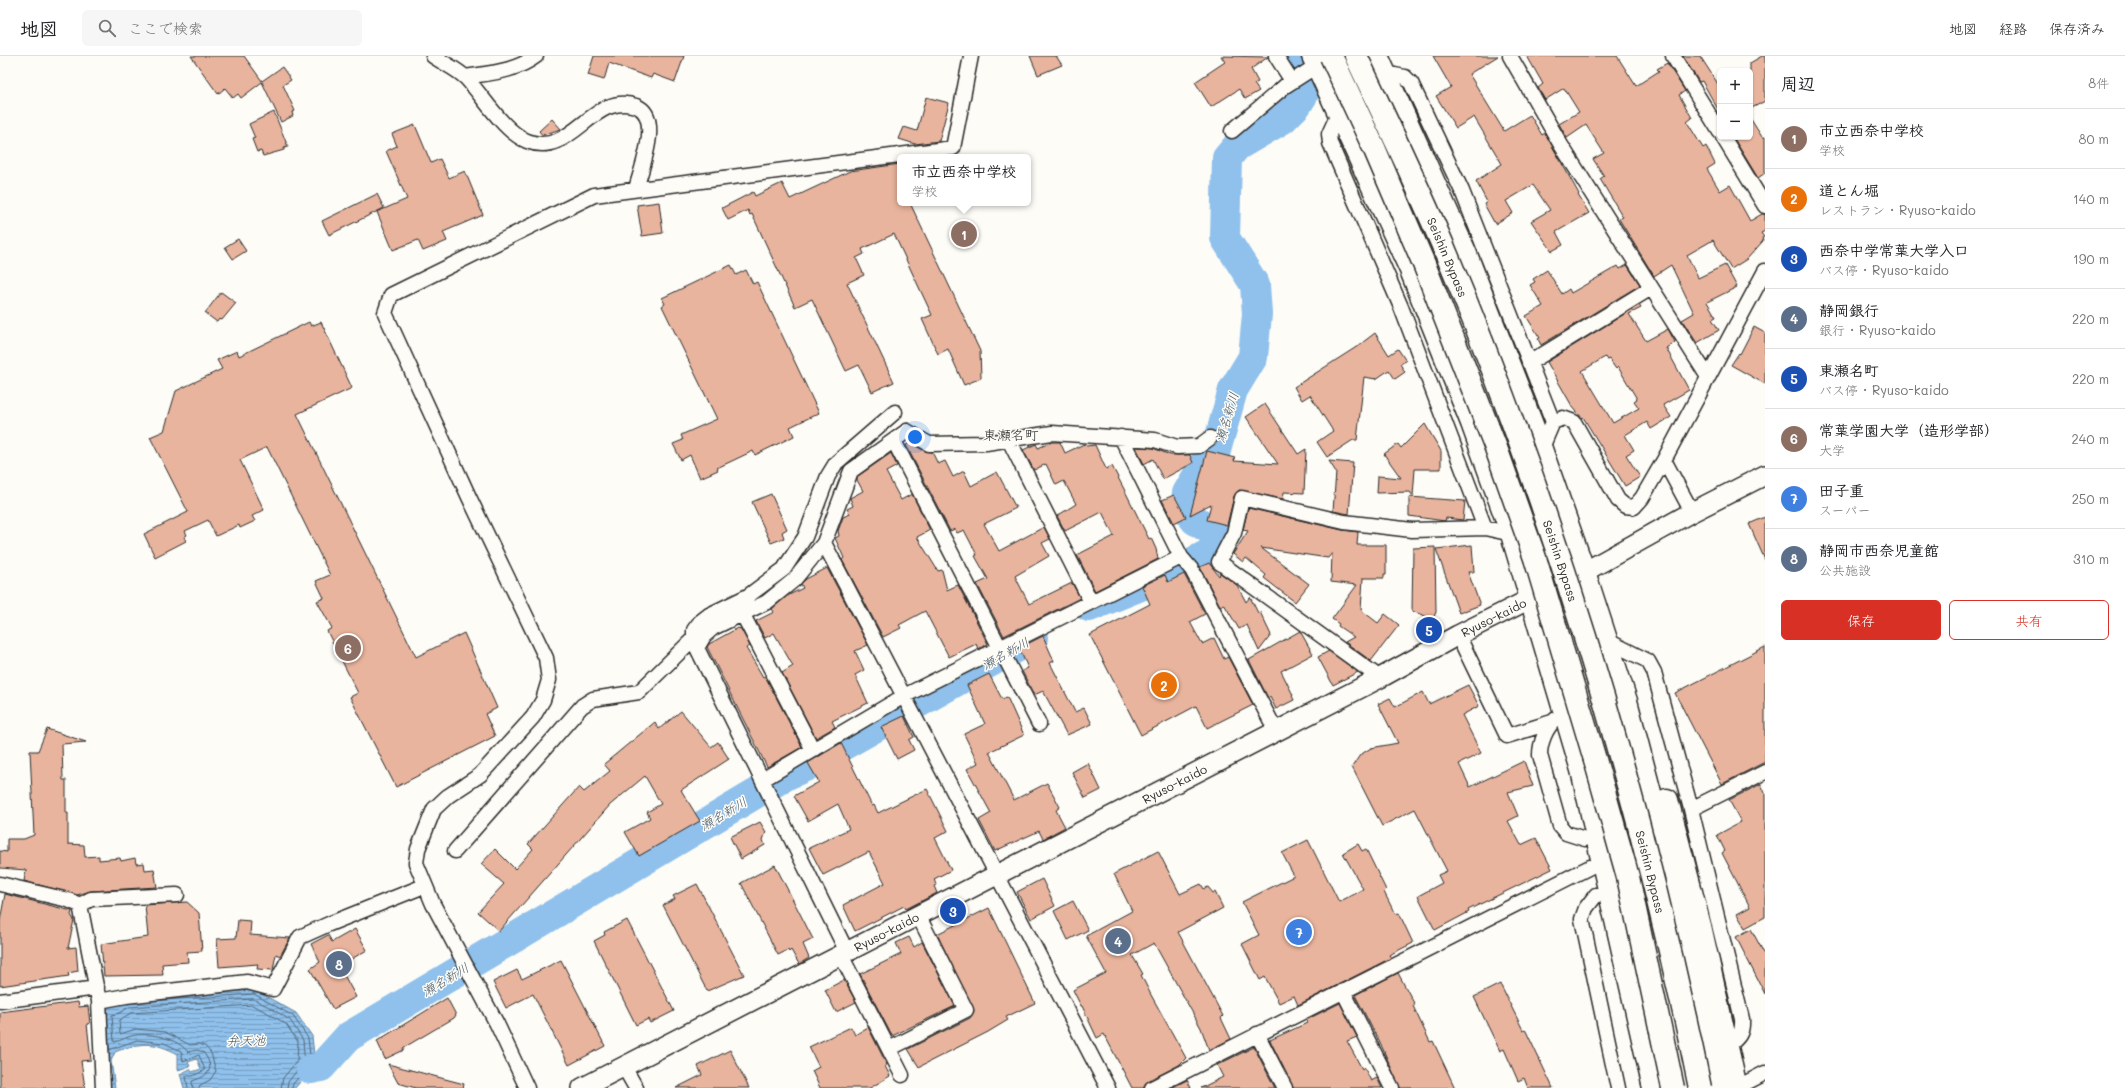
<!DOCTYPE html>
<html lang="ja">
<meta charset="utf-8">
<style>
:root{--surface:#fff;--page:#f6f6f6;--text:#202124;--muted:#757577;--line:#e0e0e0;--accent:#d93025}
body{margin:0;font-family:Mali,"Klee One",sans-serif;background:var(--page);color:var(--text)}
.controls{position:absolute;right:12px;top:12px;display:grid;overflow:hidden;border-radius:6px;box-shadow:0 1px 3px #0004}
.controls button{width:36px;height:36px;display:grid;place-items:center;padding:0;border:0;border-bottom:1px solid var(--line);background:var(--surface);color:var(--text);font:20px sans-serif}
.you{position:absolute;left:915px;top:381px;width:14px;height:14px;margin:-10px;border:3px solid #fff;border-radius:50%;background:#1a73e8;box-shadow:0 0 0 6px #1a73e833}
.badge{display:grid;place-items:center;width:26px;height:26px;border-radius:50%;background:var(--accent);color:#fff;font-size:13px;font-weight:700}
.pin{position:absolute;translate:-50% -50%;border:2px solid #fff;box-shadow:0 1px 4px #0006}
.popup{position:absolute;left:897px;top:98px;width:134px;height:52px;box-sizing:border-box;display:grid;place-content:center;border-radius:6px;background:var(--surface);filter:drop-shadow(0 1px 3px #0005);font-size:13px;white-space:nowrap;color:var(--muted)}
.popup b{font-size:15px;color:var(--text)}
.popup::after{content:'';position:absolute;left:50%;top:100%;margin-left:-8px;border:8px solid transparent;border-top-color:var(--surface)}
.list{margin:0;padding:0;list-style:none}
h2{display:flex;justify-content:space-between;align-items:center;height:52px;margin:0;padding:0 16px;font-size:17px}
h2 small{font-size:13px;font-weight:400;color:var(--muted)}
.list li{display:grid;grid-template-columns:26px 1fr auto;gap:12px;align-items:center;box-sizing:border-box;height:60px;padding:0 16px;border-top:1px solid var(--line)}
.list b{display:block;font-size:15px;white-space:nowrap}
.list p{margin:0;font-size:13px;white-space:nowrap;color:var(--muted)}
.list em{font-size:13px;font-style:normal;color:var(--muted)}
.actions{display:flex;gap:8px;padding:12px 16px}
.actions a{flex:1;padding:9px 0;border:1px solid var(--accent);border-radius:6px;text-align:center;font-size:14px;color:var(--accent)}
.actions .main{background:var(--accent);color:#fff}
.icon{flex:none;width:22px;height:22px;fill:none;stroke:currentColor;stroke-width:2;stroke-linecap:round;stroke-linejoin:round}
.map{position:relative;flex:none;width:1765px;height:1032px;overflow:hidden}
header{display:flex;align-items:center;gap:24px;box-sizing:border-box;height:56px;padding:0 20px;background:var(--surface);border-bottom:1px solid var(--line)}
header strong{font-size:19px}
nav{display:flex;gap:22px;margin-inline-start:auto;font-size:14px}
.search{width:280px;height:36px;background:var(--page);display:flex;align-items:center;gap:10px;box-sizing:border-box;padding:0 14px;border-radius:6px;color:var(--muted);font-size:15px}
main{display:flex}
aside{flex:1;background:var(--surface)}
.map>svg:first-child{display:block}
.water{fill:url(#water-rules);stroke:#67859f}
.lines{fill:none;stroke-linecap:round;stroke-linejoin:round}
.shore{stroke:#536778;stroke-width:1}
.river{stroke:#8fc1ec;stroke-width:30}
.building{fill:#e9b49d;stroke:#2b2b2b;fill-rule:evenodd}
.street-casing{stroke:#2b2b2b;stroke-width:17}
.secondary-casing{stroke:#2b2b2b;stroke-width:22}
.highway-casing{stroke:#2b2b2b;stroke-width:25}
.street{stroke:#fdfcf7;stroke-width:14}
.secondary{stroke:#fdfcf7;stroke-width:19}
.highway{stroke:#fdfcf7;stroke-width:22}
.highway-bridge-casing{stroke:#2b2b2b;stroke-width:25;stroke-linecap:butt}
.highway-bridge{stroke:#fdfcf7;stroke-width:22}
.labels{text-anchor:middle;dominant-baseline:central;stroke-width:3;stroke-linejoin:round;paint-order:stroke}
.street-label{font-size:12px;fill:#2b2b2b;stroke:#fdfcf7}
.water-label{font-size:13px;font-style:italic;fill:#495865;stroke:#fdfcf7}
.quarter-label{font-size:14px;fill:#2b2b2b;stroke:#fdfcf7}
</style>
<header>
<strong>地図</strong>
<div class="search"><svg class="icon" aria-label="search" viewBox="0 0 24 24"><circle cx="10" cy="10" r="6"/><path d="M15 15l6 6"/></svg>ここで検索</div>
<nav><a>地図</a><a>経路</a><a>保存済み</a></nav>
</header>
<main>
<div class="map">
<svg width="1765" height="1032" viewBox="0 0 1765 1032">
<defs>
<pattern id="water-rules" width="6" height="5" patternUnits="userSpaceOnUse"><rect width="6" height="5" fill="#8fc1ec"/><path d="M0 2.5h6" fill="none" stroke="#759dbf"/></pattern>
</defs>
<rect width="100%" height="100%" fill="#fdfcf7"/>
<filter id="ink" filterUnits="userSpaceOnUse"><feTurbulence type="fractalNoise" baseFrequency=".025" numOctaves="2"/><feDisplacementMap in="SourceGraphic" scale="8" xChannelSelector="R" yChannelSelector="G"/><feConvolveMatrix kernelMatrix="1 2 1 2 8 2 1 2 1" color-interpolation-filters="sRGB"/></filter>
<g filter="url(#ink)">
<path class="water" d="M255,934L296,957L312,980L314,999L311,1013L295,1032H184L180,1018L190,1013L192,1016L201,1013L197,1003L188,1006L190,1010L178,1014V998C153,985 141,986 115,996L111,1005L115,1032H106L103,950L157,941Z"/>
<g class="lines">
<path class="shore" d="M150,945L254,938L293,960L308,982L310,999L307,1011L293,1028L292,1032
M109,994L137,984L164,987L181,995L183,1005L199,999L205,1014L193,1020H186L188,1032
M193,1032L192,1025C209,1020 216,1013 203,996L197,994L188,996C177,982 152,977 135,979C128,980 121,985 114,986L112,959L120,957L129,951L253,943L269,951L290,964L303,984L304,998L302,1008L288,1026L287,1032
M199,1032L200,1029L210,1024L216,1015L211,997L205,990L199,988L190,989L165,976L136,973L120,978L119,964L131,957L252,949L266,956L286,968L298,986L297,1005L283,1022L281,1032"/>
<path class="river" d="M1089,551L1165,520L1210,497L1220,480L1195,464L1185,451L1187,437L1204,408L1215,398L1233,334L1253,301L1257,258L1255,229L1225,182L1227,102L1237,90L1283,63L1297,49L1304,38L1301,22L1291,0
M311,1013L321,1011L348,981L787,719L807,710L1033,582"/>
</g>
<path class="building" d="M191,0H244L262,25L282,11L291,24L283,29L295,55L292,56L293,60L281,66L262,26L241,42L238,38L233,42L225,32L218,38Z
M594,0H684L675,26L653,18L651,22L609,7L604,24L588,19Z
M1030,0H1056L1062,9L1038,19Z
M1221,0L1268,1L1251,13L1258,26L1254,28L1259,35L1245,43L1239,33L1211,51L1195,26L1225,6Z
M1433,0H1498L1469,18L1504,75L1530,59L1542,79L1545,77L1579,138L1578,139L1589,157L1556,176L1563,189L1552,195L1531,165L1550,154L1533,129L1506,145L1513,157L1495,168L1484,148L1487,146L1476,125L1502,108L1474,61L1456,72L1436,40L1451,31Z
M1527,0H1617L1636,30L1659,15L1657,13L1667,7L1685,35L1679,39L1692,62L1687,66L1703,92L1706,90L1715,108L1707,113L1720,135L1730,129L1750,165L1762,158H1765V175L1761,177L1764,181L1762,182L1763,185L1747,203L1731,213L1713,184L1687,199L1698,222L1725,209L1737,231L1707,246L1716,261L1712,263L1719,274L1697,287L1682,264L1694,257L1671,209L1654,220L1619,163L1623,161L1600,123L1604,120L1593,103L1604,97L1586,69L1567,82L1559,68L1579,56L1564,32L1545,44L1538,32L1543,28Z
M1683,0H1700L1720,31V57L1702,25L1699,26Z
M1762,0H1765V45L1750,53V7Z
M926,41L949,47L939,85L915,88L899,83L904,71L917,75Z
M274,56L288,91L284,92V94L263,100L261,95L257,96L252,83L255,82L249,68Z
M1750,62L1762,81H1765V117L1758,122L1733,81H1750Z
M552,63L561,73L542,79L539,75Z
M415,69L431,107L440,103L449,122L465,115L483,159L443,176L447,185L423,195L418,184L393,194L377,156L407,143L386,95L397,90L392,78Z
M900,108V147H910L980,295L981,322L964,329L948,293L938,298L922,263L932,259L894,178L862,193L864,198L856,202L864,219L847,227L894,326L872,336L859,309L846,315L812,243L795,251L752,158L750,159L748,154L728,164L722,152L753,136L755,140L782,127L790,143L850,115Z
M377,138L384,152L329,179L322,165Z
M659,146L663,177L642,180L637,149Z
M238,183L246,195L233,203L225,191Z
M731,209L736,219L746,214L753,228L757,226L819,357L790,371L794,380L755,399L753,395L717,412L718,414L700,422L690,399L681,404L673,388L683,384L681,379L717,363L662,250L665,248L662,242Z
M1627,209L1640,229L1541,289L1538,283L1540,282L1526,260L1543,250L1530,229L1535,226L1533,223L1547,214L1562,238L1569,233L1571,237L1618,210L1620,213Z
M221,236L236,247L222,264L219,263L217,266L205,257Z
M1639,249L1641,252L1629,258L1646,285L1668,273L1675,286L1666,292L1689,334L1663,349L1671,361L1651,373L1647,366L1625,379L1634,394L1626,399L1640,421L1625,430L1583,361L1582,362L1572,350L1547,306ZM1605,301L1607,304L1609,303L1616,313L1618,311L1637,343L1634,345L1639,352L1613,367L1582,315Z
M309,266L311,270L321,266L352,332L297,358L416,601L464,577L497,652L485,658L495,680L396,731L350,641L358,637L327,575L332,572L317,545L324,542L316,525L330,519L267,391L240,404L264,454L252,460L255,465L240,472L239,469L216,480L208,464L185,475L187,479L184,481L186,485L155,501L144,478L188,456L150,381L164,375L176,335L222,313L217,304L237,295L239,300Z
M1754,271L1765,277V328L1731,309L1739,297L1740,298Z
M1375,277L1389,299L1398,293L1406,305L1400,308L1405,316L1395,323L1389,314L1376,323L1364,321L1357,384H1353L1327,401L1317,386L1333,375L1310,339L1302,344L1294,331L1358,290Z
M1265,348L1298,398L1306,393L1304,437L1284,436L1283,443L1239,434L1234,440L1227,469L1207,464L1211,448L1190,459L1207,395L1235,402L1234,405L1278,408L1246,361Z
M1425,368L1441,395V413H1415L1413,440L1410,436L1377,437L1378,420L1401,422L1384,398L1398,388L1401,392Z
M1052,386H1060L1065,397L1084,388L1086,390L1095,389L1106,413L1112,410L1124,433L1149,483L1151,482L1156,493L1158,503L1095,535L1077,499L1114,480L1102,456L1065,475L1057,460L1076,448L1064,425L1056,429L1046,408L1034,414L1023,394L1036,388L1038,392Z
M910,387L925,395L932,396L938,408L945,405L953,421L964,415L971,430L997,416L1016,452L984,468L999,495L1044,471L1050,483L1042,487L1049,500L1015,520L1029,548L1072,527L1080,542L1004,580L977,528L988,523L975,500L977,499L964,474L957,477L955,473L950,475L906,389Z
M1136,391L1153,392L1170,399H1190L1193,407L1163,423L1153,403L1144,408Z
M891,397L897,410L886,416L901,444L912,438L930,474L917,481L938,515L942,514L947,534L958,529L988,588L978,593L976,588L949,601L925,555L899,569L901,572L883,581L842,504L844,502L835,482L839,480L838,475L843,461L850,458L847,453L853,450L850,442L863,435L857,424L858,420Z
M1329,405L1353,407L1349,458L1333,455L1336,416Z
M771,438L787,473L782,476L784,482L771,487L752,446Z
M1174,439L1186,461L1174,467L1162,444Z
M1409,441L1465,445L1463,464L1446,462L1445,465L1409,460Z
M1248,452L1342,474L1358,476L1357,489H1386V518H1384V522H1363L1361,554L1378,567L1385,558L1399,569L1371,605L1345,586L1354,581L1338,570L1339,568L1332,563L1357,529L1331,526L1332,497L1328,502L1261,492L1309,528L1295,546L1264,522L1266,519L1246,502L1243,506L1233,498L1248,475L1243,474Z
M1765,461V504L1749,468Z
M1472,489L1474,516H1468L1480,549L1459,557L1436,493Z
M1435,491L1436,556L1433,563L1412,555L1413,492Z
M1209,507L1219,520L1220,517L1237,529L1246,546L1250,541L1258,557L1260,556L1271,579L1259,595L1247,569L1239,573L1224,548L1220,550L1200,511Z
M827,512L868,589L855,595L864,614L855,619L868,647L832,665L835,671L816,682L782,617L793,610L774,577L765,582L756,565L774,556L772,553L787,540L803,532L801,528L806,523Z
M1184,518L1205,558L1190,566L1202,588L1214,582L1224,603L1228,601L1253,649L1207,672L1196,650L1141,679L1090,579L1150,548L1142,530L1165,519L1168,526Z
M738,572L741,573L750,590L746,592L763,621L765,620L802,691L767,711L707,591L709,588Z
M1300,575L1313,598L1281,615L1293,639L1292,640L1294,644L1276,653L1270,641L1268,642L1249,604Z
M1043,580L1054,605L1050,607L1075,656L1084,652L1092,668L1067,679L1043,635L1034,639L1022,615L1028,612L1019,592Z
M1765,591V706L1722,728L1675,637Z
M1329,595L1358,616L1333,629L1318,601Z
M989,618L1002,643L1007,641L1024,679L989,696L1014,744L1047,727L1060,751L1056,754L1065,771L1043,783L1039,775L995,795L979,764L991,757L967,713L978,707L964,678L985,668L967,629Z
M1468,629L1479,650L1462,659L1481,697L1459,708L1470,731L1524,705L1533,730L1508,736L1518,760L1508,765L1521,789L1536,782L1552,813L1468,854L1469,856L1435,874L1418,840L1442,827L1438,819L1447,815L1433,788L1415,753L1382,770L1352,711L1360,699L1371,692L1398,687L1378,648L1390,642L1395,651L1423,636L1429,648Z
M681,655L711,691L718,686L729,703L681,734L700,765L639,800L625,776L650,762L647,756L661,748L645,720L610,749L499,875L478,856L504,828L481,808L495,793L515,813L533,793L528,788L579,731L584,736L610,715L604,708L655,666L659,673Z
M904,660L914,681L909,684L914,694L897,703L881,671Z
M47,673L86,686L62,688L63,724H66V757H68V788L84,789L85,801L99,800V804L120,802L121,805L135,802L136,808L144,807L145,814L154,813L157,831L91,835L77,839L24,825L26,814L0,812V795L7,796V783H24L34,779L30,695H38Z
M841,687L872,750L874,749L878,757L927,733L948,775L935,782L951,814L934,823L936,829L934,830L937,837L906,853L904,850L855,875L843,849L885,827L869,796L823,819L809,792L849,773L838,748L808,765L794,740L819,726L808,707Z
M1088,707L1101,734L1085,742L1072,716Z
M1761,728L1765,737V861L1745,872L1737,858L1750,851L1722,797L1725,795L1717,779L1741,766L1729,744Z
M760,766L766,776L763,784L765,789L741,803L730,781Z
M1308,784L1339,846L1363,833L1343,797L1358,788L1362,795L1366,793L1386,834L1384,836L1395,858L1399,857L1413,887L1389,899L1391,902L1298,949L1294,940L1279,947L1265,921L1260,924L1242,888L1259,879L1242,846L1294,820L1282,797Z
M1158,795L1180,838L1201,828L1204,833L1208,831L1213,837L1215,836L1223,852L1178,876L1223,960L1221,962L1231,983L1209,994L1201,972L1154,887L1132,899L1143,918L1141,919L1151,939L1186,1002L1179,1009L1148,1025L1144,1032H1132L1104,978L1097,982L1082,950H1081L1073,934L1106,917L1086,880L1132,855L1114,818Z
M775,809L813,883L803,888L809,902L799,908L791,894L789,896L788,894L778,899L741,827Z
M1042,823L1055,850L1031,863L1017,836Z
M697,828L744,919L707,935L663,849L675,843L673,840Z
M5,838L72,855L71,859L74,864L68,892L76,891L78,915L68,917L69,920L0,930V865Z
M1073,845L1088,874L1068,884L1054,855Z
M187,846L199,857L202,895L187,896L188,906L162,908L163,919L104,920L101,888L148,881L145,849Z
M989,852L1035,947L1006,961L1008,964L988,976L919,1011L908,993L970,962L974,955L937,878Z
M238,864L251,865L250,879L290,882L280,900L276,898L273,914L257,913L258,908L219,911L217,883L236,882Z
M627,864L674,955L650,967L648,963L636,969L594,885L605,879L604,876Z
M355,873L367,894L339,910L356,941L333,953L310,913L320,906L311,888L328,879L332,886Z
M1751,873L1765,899V938L1736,881Z
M909,881L914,891L922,886L955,950L892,980L860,918L901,898L896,887Z
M561,904L605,990L569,1009L533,938L506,952L493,926L517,914L522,923Z
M1398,917L1415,949L1413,950L1430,986L1433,985L1455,1032H1400L1382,991L1355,939Z
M844,924L856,946L836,956L825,934Z
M1500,928L1523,974L1525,973L1553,1032H1528L1524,1022L1518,1025L1504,993L1500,995L1474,941Z
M447,942L456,959L454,962L403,992L404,994L385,1003L377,985Z
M78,946L79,951L88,950L90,967L87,968L91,1004L81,1005L85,1032H0V956Z
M1340,947L1357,981L1347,985L1362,1013L1364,1011L1371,1025L1377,1022L1382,1032H1293L1270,984L1307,967L1306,964Z
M851,971L855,979L868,971L887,1009L885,1010L890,1020L870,1032H820L812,1015L819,1011L809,991Z
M1254,991L1275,1032H1201L1223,1021L1217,1009Z
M730,994L749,1032H676L702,1019L698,1010Z
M388,1008L464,1028L463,1032H416L398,1027Z
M1187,1024L1191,1032H1171Z"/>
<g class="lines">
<g class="street-casing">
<path id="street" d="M433,0C443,7 457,13 466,22C483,40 504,76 527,85C572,103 592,35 636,50C663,60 641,113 636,133
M1276,0L1292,25
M1510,0L1561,89L1708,321
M1673,0L1720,76
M1384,17L1405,21L1411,27L1462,135L1553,366L1541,394
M465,21C489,17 515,16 536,0
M1339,56L1329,78L1330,87L1401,251L1485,472
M1232,75L1285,30L1324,5
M1723,81L1765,150
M1529,307L1651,232
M1553,366L1563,362L1574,366L1618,444L1625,450L1634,451L1642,442L1664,404
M1121,381L1181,501L1192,514L1276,675
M1009,384L1091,546
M894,385L1039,668
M1692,456L1664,404L1765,215
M824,487L1108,1032
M743,559L813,694
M1458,579L1507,680L1552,666
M1606,584L1648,605L1654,616L1691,753L1742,963C1743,978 1738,982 1727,991
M697,592L704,580L713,572L767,546L794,524L824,487L851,415L907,375L929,388L986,387L1052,377L1155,384L1177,391L1199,390L1210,382
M1380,622L1219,506L1234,477L1242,442L1344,466L1412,474L1485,472L1512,478
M1556,663C1546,671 1540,687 1540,699L1560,770L1566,777L1585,783
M762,724L904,640L1181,501
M1691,753L1765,716
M455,795L582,650L593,643L639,636L694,582
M0,828L68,844L80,849
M1596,839L1586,852L1582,863L1618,1032
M80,849L99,945L103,1032
M80,849L91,843L177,839
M847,896L697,592L694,582V574L700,566L709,559L748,540L784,513L805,481L828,420L836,407L895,356
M841,899L902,1019
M1343,935L1392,1032
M0,945L97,932
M99,945L126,940L247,926L273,933L300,881L329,868L424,830
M1257,978L1285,1032
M889,993L966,954L918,859
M624,1011L636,1032
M527,1032L497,968L433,848L416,807L418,793L434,753L448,740L480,719L533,661L543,644L549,624L546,602L469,441L385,257L391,239L594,139L953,92L971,0
M1152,1032L1590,811
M1736,1032L1765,1017"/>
</g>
<g class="secondary-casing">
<g id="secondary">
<path id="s1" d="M582,1032L1380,622L1458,579L1584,516L1692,456L1765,419"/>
</g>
</g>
<g class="highway-casing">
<path id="highway" d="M1313,0L1411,214L1472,367L1512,478L1582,714L1654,1032
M1377,0L1465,196L1536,379L1584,516L1626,645L1669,809L1718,1032
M1667,744L1700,870L1736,1032"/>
</g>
<use href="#street" class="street"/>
<use href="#secondary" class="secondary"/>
<use href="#highway" class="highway"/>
<g class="highway-bridge-casing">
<g id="highway-bridge">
<path d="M1331,0L1375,94L1424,208L1496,392L1535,502L1596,707L1628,821L1673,1032"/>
<path id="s2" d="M1356,0C1387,66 1419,132 1447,199C1559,467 1642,748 1700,1032"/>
</g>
</g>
<use href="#highway-bridge" class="highway-bridge"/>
</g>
</g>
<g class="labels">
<g class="street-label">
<text stroke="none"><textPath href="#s2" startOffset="221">Seishin Bypass</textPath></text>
<text stroke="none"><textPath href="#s2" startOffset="545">Seishin Bypass</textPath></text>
<text stroke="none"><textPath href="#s1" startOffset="1026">Ryuso-kaido</textPath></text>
<text stroke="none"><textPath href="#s1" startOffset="666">Ryuso-kaido</textPath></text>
<text stroke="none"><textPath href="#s2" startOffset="869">Seishin Bypass</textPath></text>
<text stroke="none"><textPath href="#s1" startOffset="342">Ryuso-kaido</textPath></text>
</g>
<g class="water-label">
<text transform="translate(1226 361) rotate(-73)">瀬名新川</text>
<text transform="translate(1005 597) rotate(-29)">瀬名新川</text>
<text transform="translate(723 757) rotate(-31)">瀬名新川</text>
<text transform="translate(445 923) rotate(-31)">瀬名新川</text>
<text x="246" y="983">弁天池</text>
</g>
<g class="quarter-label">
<text x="1011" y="378">東瀬名町</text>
</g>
</g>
</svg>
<div class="controls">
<button>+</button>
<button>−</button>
</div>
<div class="you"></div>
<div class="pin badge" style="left:964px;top:178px;background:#8d6e63">1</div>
<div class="popup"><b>市立西奈中学校</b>学校</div>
<div class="pin badge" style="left:1164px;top:629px;background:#e8710a">2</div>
<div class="pin badge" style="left:953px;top:855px;background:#1a4fb4">3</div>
<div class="pin badge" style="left:1118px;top:885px;background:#5c6f8a">4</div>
<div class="pin badge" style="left:1429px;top:574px;background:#1a4fb4">5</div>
<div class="pin badge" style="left:348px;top:592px;background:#8d6e63">6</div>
<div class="pin badge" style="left:1299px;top:876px;background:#3f7fe0">7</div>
<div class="pin badge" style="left:339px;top:908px;background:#5c6f8a">8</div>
</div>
<aside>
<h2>周辺<small>8件</small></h2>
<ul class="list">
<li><span class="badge" style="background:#8d6e63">1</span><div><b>市立西奈中学校</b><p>学校</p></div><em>80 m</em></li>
<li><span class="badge" style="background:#e8710a">2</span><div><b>道とん堀</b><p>レストラン · Ryuso-kaido</p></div><em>140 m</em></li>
<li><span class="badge" style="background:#1a4fb4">3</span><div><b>西奈中学常葉大学入口</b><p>バス停 · Ryuso-kaido</p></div><em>190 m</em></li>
<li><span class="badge" style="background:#5c6f8a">4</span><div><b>静岡銀行</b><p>銀行 · Ryuso-kaido</p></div><em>220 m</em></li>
<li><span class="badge" style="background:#1a4fb4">5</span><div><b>東瀬名町</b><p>バス停 · Ryuso-kaido</p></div><em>220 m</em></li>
<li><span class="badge" style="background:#8d6e63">6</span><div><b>常葉学園大学（造形学部）</b><p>大学</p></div><em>240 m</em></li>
<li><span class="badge" style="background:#3f7fe0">7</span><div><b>田子重</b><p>スーパー</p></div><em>250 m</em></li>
<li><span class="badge" style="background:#5c6f8a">8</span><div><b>静岡市西奈児童館</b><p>公共施設</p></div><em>310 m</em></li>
</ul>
<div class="actions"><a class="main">保存</a><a>共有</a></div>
</aside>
</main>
